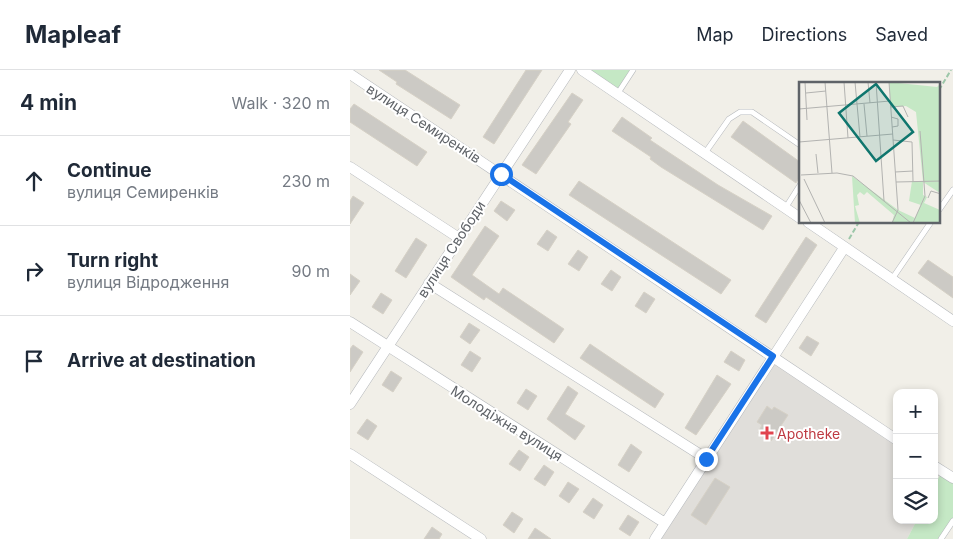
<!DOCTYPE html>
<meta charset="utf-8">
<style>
:root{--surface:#fff;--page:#f2f2f3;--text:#1f2937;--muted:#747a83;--line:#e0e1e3}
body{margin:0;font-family:Inter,sans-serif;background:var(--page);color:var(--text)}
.controls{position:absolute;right:15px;bottom:15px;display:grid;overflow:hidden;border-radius:10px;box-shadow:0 2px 8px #0003}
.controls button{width:45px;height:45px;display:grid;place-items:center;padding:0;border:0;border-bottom:1px solid var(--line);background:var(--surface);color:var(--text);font:25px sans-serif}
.stop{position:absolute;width:15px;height:15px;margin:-11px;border:4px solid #1a73e8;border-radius:50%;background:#fff}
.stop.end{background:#1a73e8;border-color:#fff;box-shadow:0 1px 5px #0008}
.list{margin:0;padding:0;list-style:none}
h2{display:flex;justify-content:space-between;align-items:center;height:65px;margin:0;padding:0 20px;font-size:21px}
h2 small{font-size:16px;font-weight:400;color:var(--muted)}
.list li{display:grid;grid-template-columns:32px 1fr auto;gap:15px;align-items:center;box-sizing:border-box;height:90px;padding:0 20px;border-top:1px solid var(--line)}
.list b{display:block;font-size:19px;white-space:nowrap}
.list p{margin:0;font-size:16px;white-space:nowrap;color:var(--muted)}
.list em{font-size:16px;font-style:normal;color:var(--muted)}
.icon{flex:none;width:28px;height:28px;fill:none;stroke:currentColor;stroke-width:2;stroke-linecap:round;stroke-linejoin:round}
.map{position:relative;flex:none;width:603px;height:469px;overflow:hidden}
header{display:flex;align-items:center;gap:30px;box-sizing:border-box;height:70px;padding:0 25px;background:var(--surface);border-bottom:1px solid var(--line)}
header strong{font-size:24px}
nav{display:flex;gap:28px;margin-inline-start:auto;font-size:18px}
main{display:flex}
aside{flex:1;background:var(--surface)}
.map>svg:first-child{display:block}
.industrial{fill:#e0deda}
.green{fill:#c5e8c5}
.building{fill:#cccac5;stroke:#d6d1c6}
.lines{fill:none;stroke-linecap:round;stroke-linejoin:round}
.lane-casing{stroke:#b5b8bc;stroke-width:6}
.street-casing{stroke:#b5b8bc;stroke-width:11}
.path{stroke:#9cc7a9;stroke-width:2;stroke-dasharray:5 2.5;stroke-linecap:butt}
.lane{stroke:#fff;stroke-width:5}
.street{stroke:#fff;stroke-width:10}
.route{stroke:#1a73e8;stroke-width:6}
.health-dot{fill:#e0444e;stroke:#fff;stroke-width:2}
.labels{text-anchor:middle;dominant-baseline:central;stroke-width:4;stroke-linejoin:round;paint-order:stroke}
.street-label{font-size:14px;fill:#5f6368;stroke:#fff}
.health-label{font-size:14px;fill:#be3a42;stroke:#fff;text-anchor:start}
.inset-road{fill:none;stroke:#b3b3b1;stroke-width:1}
.view{fill:#0f766e;fill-opacity:0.15;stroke:#0f766e;stroke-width:2.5}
.inset-edge{fill:none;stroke:#5f6368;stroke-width:2.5}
</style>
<header>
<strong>Mapleaf</strong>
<nav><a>Map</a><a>Directions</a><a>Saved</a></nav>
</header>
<main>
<aside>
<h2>4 min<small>Walk · 320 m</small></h2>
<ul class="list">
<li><svg class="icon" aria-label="ahead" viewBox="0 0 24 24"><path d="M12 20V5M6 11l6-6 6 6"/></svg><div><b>Continue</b><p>вулиця Семиренків</p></div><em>230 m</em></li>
<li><svg class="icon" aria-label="right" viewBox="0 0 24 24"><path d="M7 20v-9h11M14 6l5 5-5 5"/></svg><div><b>Turn right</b><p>вулиця Відродження</p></div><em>90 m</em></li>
<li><svg class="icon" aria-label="arrive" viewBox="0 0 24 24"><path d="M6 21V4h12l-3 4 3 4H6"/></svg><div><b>Arrive at destination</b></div></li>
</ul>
</aside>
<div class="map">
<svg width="603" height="469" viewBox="0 0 603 469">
<rect width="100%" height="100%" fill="#f1efe8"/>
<path class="industrial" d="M423,286L547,370V450H567L557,469H305Z"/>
<path class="green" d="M232,0H283L268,23Z
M592,401L603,408V451L591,469H557L567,450H584V417Z"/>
<path class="building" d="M29,0H55L110,35L101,49L46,14L47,12Z
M176,0H192L144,74L133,67Z
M222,23L233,30L218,52L221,54L186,104L172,95Z
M4,34L77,82L67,96L0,52V39Z
M272,47L302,68L300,70L368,115L422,146L413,160L311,97L300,89L301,87L262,61Z
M393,51L450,92V106L446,113L381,67Z
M229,111L381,210L371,224L219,125Z
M3,126L14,133L0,154V131Z
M151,131L165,140L157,151L144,141Z
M135,156L149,166L122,205L149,224L153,218L214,259L204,273L136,227L134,230L101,207Z
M197,160L207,167L198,181L187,174Z
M456,167L467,175L416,253L405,246Z
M66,168L77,175L56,208L45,201Z
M228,180L238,187L229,201L218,194Z
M578,190L603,207V228L568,203Z
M261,200L271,207L262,221L251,214Z
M0,204L10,211L0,225Z
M294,222L305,229L296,243L285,236Z
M31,223L42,230L33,244L22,237Z
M119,253L130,260L120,274L110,267Z
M457,266L469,273L461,286L449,278Z
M240,274L314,324L305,338L230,288Z
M3,275L13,282L0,302V279Z
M120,281L131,288L122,302L111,295Z
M381,281L395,290L389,301L374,292Z
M41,301L52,308L43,322L32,315Z
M367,305L381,314L346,365L335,358Z
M218,316L228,323L215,344L235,356L225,370L197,349Z
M176,319L187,326L178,340L167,333Z
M417,336L422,340L424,337L438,345L421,371L408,363L412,355L407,352Z
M17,349L27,356L18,370L7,363Z
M281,374L292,382L279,402L268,395Z
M169,380L179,387L170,401L159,394Z
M194,395L204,402L195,416L184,409Z
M365,408L380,417L356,455L341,445Z
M218,412L229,419L219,433L209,426Z
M243,428L253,435L244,449L233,442Z
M162,442L173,449L164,463L153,455Z
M278,445L289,452L280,466L269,459Z
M82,457L92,464L89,469H74Z
M185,458L201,469H178Z"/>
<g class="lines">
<g class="lane-casing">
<path id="lane" d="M268,23L283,0
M355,83L379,49L390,42H402L450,75
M436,137L450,115
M589,140L603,120
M542,209L581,152
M591,469L603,451"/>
</g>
<g class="street-casing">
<path id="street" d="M232,0L450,148
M0,4L547,370
M0,97L109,168
M458,152L603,251
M79,213L357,389
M0,252L315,453
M0,334L220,0
M0,384L131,469
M584,396L603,408
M305,469L494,178"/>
</g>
<path class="path" d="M589,20L601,0
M499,169L509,152"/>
<use href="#lane" class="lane"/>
<use href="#street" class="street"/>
</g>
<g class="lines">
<path class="route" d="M151,104L423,286L356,389"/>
</g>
<path class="health-dot" d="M414.5 355.5h5v5h5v5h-5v5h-5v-5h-5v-5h5z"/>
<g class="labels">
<g class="street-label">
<text transform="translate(74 53) rotate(33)">вулиця Семиренків</text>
<text transform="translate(101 179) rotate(-57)">вулиця Свободи</text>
<text transform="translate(157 353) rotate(32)">Молодіжна вулиця</text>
</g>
<g class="health-label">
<text x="427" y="363">Apotheke</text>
</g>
</g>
<g transform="translate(449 12)">
<rect width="141" height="141" fill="#f1efe8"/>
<path d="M90,0L138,5L141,2V111L124,100V113L128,115L125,121L141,128V141H93L95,133L68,110L65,113L61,110L58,113L60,123L56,124L61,141H56L53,94L99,128L116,136L122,123L110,119L113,99H124L117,30L107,24L92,25Z" fill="#c5e8c5"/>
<path class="inset-road" d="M6,0L8,38M26,0L33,91M45,0L49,56M56,0L61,55M69,0L71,21M77,0L85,119M90,0L99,128L93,141M7,11L27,9M65,22L68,54M92,25L104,24L109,35M0,27L91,19M92,35L99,37V44L93,45M94,58L113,60L114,99M0,60L94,52M17,72L19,91M96,90L114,89M2,93L38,91L54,94L112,141M5,97L26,141M97,100L142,99M129,116L132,109L142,112M0,118L12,141M114,141L126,114L121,49"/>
<path class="view" d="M77,2L114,50L77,79L40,31Z"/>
<rect width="141" height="141" class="inset-edge"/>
</g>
</svg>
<div class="controls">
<button>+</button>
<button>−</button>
<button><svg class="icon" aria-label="layers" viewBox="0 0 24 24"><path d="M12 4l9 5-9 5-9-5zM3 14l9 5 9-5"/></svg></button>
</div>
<div class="stop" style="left:151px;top:104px"></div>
<div class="stop end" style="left:356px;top:389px"></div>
</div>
</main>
